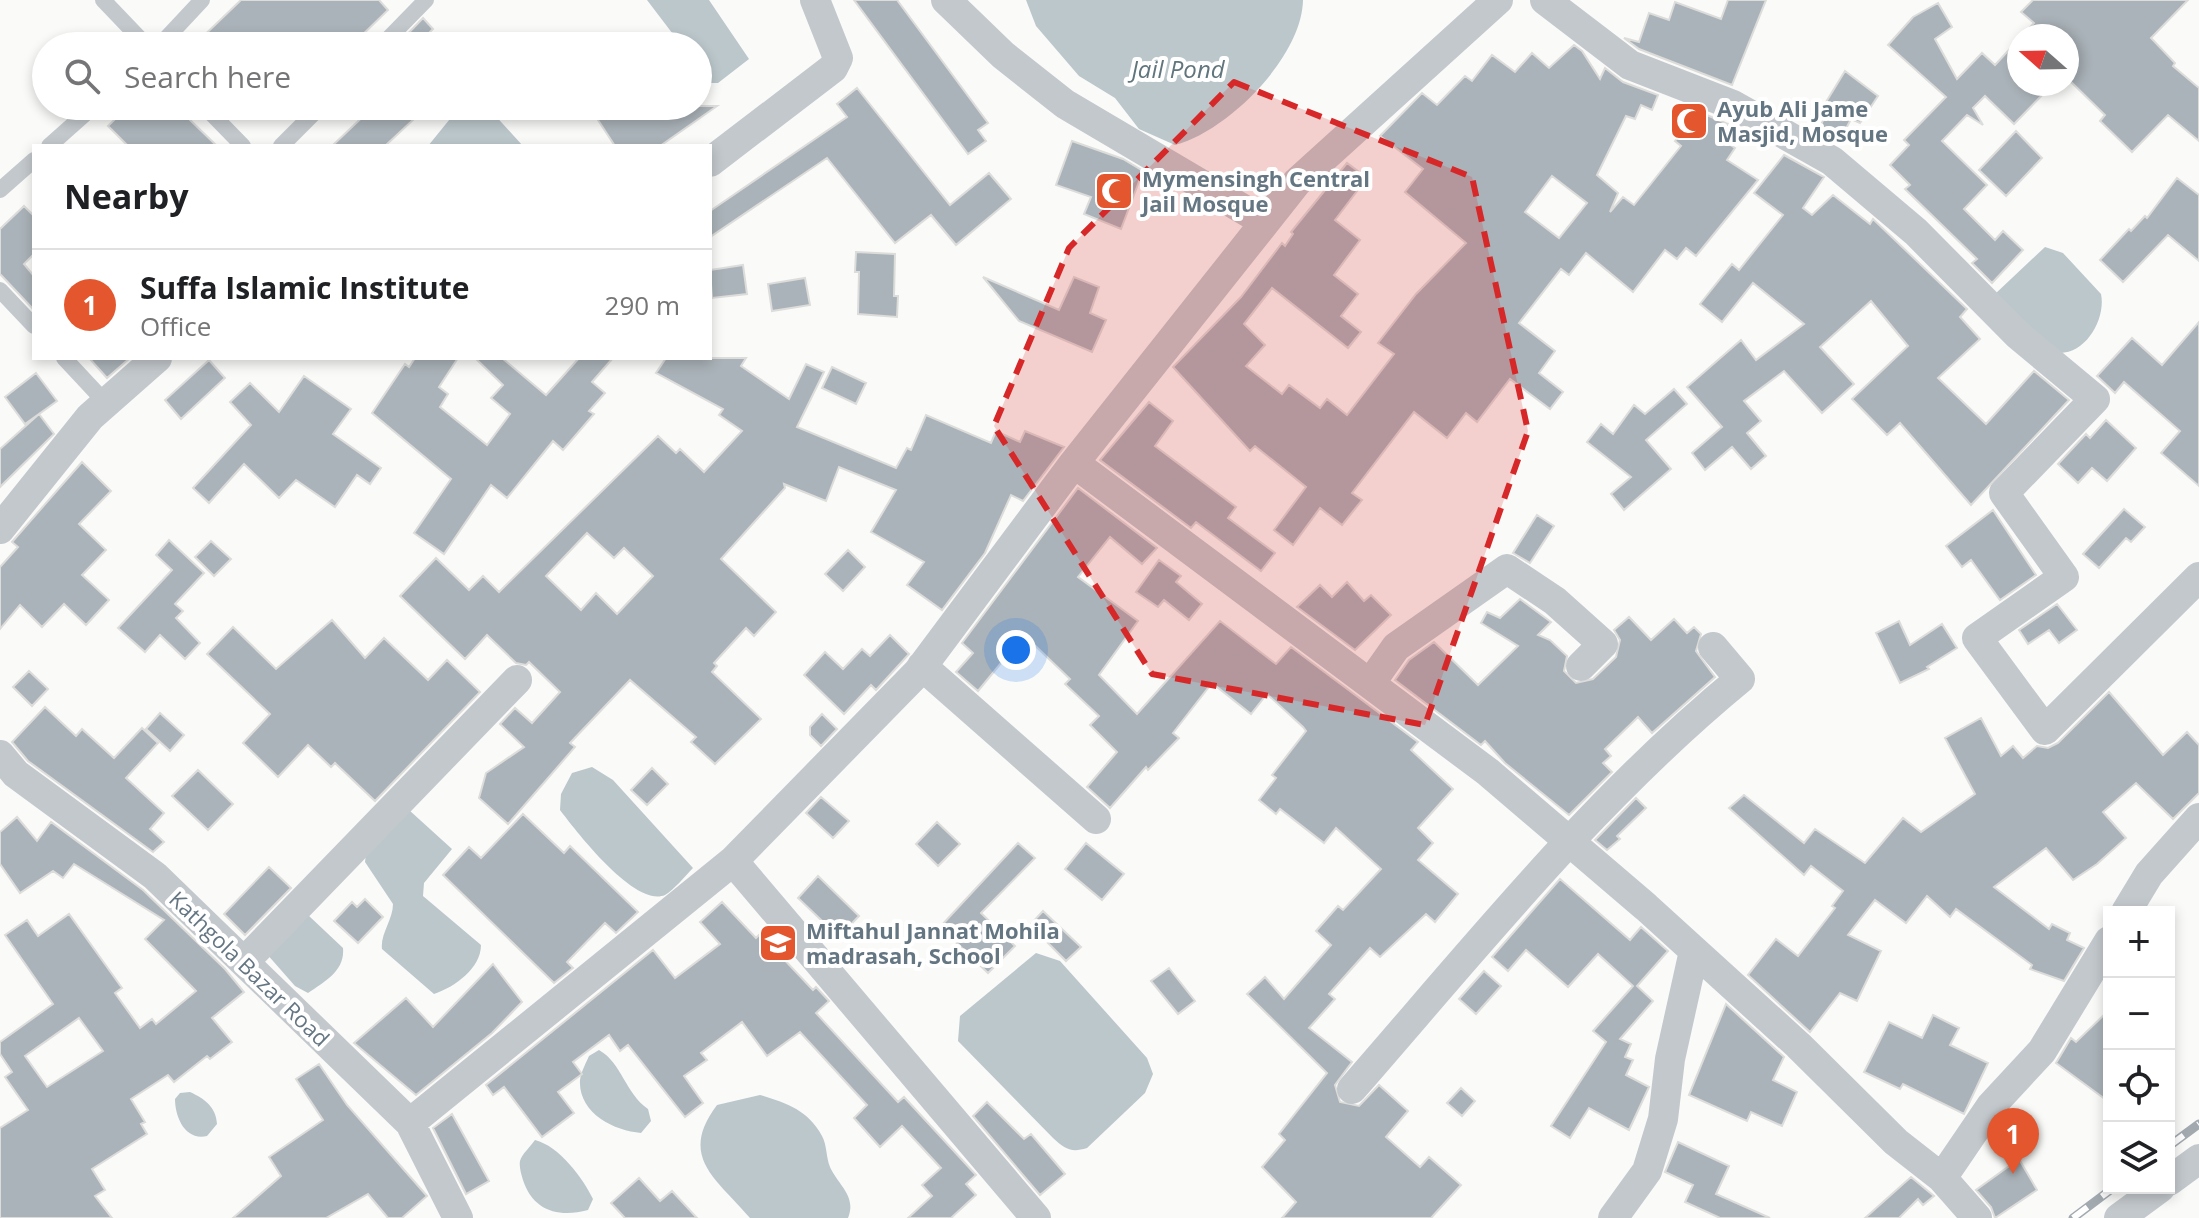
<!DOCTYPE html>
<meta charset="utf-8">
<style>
:root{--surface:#fff;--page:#f6f6f6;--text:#202124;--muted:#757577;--line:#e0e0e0;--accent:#e4572e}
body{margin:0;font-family:"Open Sans",sans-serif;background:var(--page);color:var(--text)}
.controls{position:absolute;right:24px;bottom:24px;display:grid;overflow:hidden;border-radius:0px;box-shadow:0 4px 12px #0003}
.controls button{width:72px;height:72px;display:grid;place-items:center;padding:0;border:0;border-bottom:2px solid var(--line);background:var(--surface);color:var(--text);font:40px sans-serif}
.compass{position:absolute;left:2007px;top:24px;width:72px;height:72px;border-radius:50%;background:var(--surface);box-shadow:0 4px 12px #0003;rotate:290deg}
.you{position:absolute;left:1016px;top:650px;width:28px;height:28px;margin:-20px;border:6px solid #fff;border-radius:50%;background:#1a73e8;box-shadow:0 0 0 12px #1a73e833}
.badge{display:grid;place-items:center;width:52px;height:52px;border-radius:50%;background:var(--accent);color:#fff;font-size:26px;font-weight:700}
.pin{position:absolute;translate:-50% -66px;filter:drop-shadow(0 2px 4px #0008)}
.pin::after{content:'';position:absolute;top:42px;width:28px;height:24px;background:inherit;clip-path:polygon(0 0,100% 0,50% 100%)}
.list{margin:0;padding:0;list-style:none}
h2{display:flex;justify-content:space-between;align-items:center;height:104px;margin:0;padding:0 32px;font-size:34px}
h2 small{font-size:26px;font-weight:400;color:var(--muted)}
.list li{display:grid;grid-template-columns:52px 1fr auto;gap:24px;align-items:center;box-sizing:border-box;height:112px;padding:0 32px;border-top:2px solid var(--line)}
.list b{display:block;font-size:30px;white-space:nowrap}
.list p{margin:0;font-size:26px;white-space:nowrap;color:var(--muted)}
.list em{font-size:26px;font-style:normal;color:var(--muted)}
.icon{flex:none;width:44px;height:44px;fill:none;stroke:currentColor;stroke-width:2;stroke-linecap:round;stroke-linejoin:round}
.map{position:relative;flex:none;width:2199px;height:1218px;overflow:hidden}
.search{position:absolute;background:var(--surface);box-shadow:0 4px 12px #0003;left:32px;top:32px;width:680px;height:88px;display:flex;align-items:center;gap:20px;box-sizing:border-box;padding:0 28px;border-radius:44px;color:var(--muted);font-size:30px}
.panel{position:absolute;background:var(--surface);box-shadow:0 4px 12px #0003;left:32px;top:144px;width:680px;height:216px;border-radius:0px}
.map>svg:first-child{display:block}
.water{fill:#bbc7cb}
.building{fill:#aab3b9;stroke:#dcdcda;stroke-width:2;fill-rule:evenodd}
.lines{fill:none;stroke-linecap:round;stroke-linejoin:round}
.lane{stroke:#c3c8cc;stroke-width:16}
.street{stroke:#c3c8cc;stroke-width:30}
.rail-casing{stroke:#a2aab0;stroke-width:9}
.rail{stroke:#fff;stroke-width:6;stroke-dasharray:18;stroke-linecap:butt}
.marked{fill:#d62828;fill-opacity:0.2;stroke:#d62828;stroke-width:6;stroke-dasharray:16 10;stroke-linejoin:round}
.labels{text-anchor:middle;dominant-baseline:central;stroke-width:8;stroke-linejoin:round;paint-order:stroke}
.poi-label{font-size:22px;font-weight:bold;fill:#657683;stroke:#fff;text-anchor:start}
.street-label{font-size:22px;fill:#657683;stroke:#fff}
.water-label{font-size:24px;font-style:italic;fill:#60757c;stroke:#fff}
</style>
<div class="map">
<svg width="2199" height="1218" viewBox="0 0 2199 1218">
<rect width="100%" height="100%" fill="#fafaf8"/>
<path class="water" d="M647,0H709L749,59L718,83H711L698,68V46H682Z
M1026,0H1303C1302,57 1228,131 1175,145L1139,129L1115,98L1079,76L1036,26Z
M467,108L492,112L523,146H428L458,109Z
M2045,247L2063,253L2101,294C2106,318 2087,353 2060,353L1994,295Z
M592,767L613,780L693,868C685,876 674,890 665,895C635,908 576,831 560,810L561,794L572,773Z
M409,810L452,849L424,883L423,896L481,945C481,968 455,987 434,994L382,949C380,934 393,920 393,904L365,862L366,854Z
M308,915L343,948C345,971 325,981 308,993L295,986L266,953Z
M1036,953L1060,961L1147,1058L1153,1074L1145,1093L1087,1148C1071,1153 1065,1149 1053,1138L958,1041L960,1016Z
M599,1050C622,1063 625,1093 648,1109L651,1121L641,1133C614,1131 578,1113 580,1080C581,1072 586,1063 589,1056Z
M190,1092C205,1099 216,1107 217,1124L207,1136C185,1141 175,1117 175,1099L180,1093Z
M760,1095C786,1103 808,1110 822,1136C827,1145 826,1157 830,1167C838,1185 857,1196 848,1218H750C716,1178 678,1157 717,1105Z
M535,1140C559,1146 583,1178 593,1199L588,1210C559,1218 533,1211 523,1180C521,1174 519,1166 520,1161C522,1154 531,1146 535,1140Z"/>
<path class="building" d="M241,0H379L388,10L351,46H193Z
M854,0H897L988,123L978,130L986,141L968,154Z
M1728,0H1766L1732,85L1639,49L1624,38L1639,42L1649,13L1669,20L1675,2L1721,19Z
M2033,0H2188L2151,38L2175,63L2173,66L2199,88V141L2168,115L2132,152L2100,121L2105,115L2067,78V36H2022L2034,23L2021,12Z
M1938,3L1952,27L1935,39L1957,79L1982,53L1995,65L2019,39V84H2053L2014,124L1985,96L1973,108L1983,125L1967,115L1942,141L1987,185L1964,209L1995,240L2003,231L2023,250L1992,283L1972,263L1977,259L1905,189L1910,185L1890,165L1909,145L1904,140L1946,97L1888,45L1913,17Z
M423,18L433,29L416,46H396Z
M1574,45L1582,51L1600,79L1605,68L1623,82L1658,95L1652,110L1641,105L1635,119L1626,116L1597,175L1618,193L1610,212L1623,197L1634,205L1681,146L1675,141L1688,124L1683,122L1693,109L1730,125L1720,138L1735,148L1727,160L1758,180L1696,256L1686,248L1677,259L1665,250L1633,292L1586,253L1569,275L1561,269L1519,323L1555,351L1539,373L1563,392L1550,409L1510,379L1477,422L1466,413L1447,438L1414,412L1352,493L1362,500L1342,525L1320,508L1293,545L1274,530L1306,487L1255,446L1250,451L1173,367L1241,297L1282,243L1285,246L1293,234L1291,232L1347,163L1367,178L1335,220L1360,240L1334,275L1358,294L1341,316L1361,332L1348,348L1272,288L1244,324L1265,345L1246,366L1282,394L1289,385L1320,408L1327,399L1347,415L1394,354L1378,343L1416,294L1466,243L1405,192L1423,169L1380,136L1422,93L1437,105L1465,76L1472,81L1492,55L1515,72L1532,53L1549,68ZM1552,176L1587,203L1559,238L1525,212Z
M1845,71L1878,96L1860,123L1851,119L1838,144L1817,132L1829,109L1823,107Z
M857,88L950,205L989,173L1011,199L956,245L931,215L895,243L827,158L710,237V211L847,117L837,104Z
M128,106H193L187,117L217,146H128L108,126Z
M374,106H401L414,119L385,146H332Z
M612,106H717L660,146H615L596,117Z
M2016,131L2042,158L2006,196L1979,170Z
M1072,141L1123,159L1143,171L1121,229L1084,214L1091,197L1056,185Z
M1784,155L1824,177L1803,208L1812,215L1833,195L1870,224L1873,219L1967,309L1960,317L1980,339L1938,378L1986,424L2034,371L2069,400L1971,505L1900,423L1887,435L1852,399L1908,346L1871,301L1820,347L1854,384L1822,413L1784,371L1744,401L1761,421L1747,433L1766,456L1751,469L1732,447L1705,470L1692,453L1722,427L1687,387L1741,340L1756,360L1804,324L1753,283L1722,322L1700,304L1732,264L1739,270L1783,215L1754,193Z
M2177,178L2199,195V261L2168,235L2123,282L2100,260L2129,229L2131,231L2145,216L2147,218Z
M24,206L34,216V254L24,264L34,276V310L0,274V229Z
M856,252L895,254L894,296H898L897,317L858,314L859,272H855Z
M743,265L747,294L712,298L710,270Z
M983,277L1059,310L1074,277L1099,287L1090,313L1106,320L1092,352L1019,321Z
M805,278L810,305L772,311L768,284Z
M2199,322V486L2161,453L2180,431L2124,382L2115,393L2097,376L2132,338L2162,365Z
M89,358H130L107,378Z
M415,358H458L439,387L448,394L440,407L487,445L510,414L491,398L503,385L475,358H502L546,395L579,358H613L592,382L605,393L589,411L594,414L563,450L553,441L507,498L491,485L444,554L414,533L451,479L372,413L405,364L409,367Z
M666,358H746L741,366L789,399L806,364L824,372L797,427L896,468L907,448L911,450L926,415L991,443L996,431L1020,442L1025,431L1064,447L1023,501L1011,495L985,553L942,610L907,585L924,562L871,532L896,490L839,467L826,501L784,484L785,488L721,559L776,612L754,636L746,628L714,663L717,666L712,672L761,719L715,764L691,742L696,737L630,680L570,743L575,747L508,824L479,798L486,773L524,747L500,724L515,708L532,723L560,692L529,662L526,665L516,663L487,635L465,659L400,596L436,558L469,590L483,576L499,592L658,436L676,453L680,449L704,472L742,431L719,415L723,409L656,373ZM587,533L614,558L624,548L653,576L617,614L596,593L581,610L546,576Z
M209,360L225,378L181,419L165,400Z
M832,367L866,383L856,404L822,388Z
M36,373L57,401L25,424L5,397Z
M304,376L351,409L333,434L381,468L370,484L357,475L335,507L296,480L279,498L244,464L209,503L193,488L251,425L230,402L250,383L279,412Z
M1674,389L1687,404L1646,440L1671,469L1624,510L1611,494L1631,477L1587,442L1601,424L1613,434L1634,405L1645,414Z
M1149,402L1173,421L1155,446L1236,507L1228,518L1275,553L1261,571L1196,522L1191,528L1100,460Z
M39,414L54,434L0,487V449Z
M2106,420L2136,448L2107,481L2092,468L2078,483L2058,464L2086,434L2090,438Z
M82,462L111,491L79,524L106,550L82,575L109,600L86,625L64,604L42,627L20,605L0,629V567L18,547L12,542Z
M1078,488L1157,548L1142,564L1110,537L1078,577L1138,621L1099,675L1137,714L1220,621L1276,664L1291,647L1418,742L1411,750L1453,789L1418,828L1433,843L1418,860L1458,894L1435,922L1426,914L1380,957L1370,948L1329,994L1335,999L1309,1028L1352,1062L1335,1085L1340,1102L1359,1106L1379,1085L1408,1111L1386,1137L1420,1167L1429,1157L1461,1185L1431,1218H1282L1296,1202L1262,1167L1285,1140L1279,1134L1327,1073L1247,994L1265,977L1284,999L1331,945L1316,931L1338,906L1343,910L1381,869L1336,828L1324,843L1280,809L1276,814L1259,800L1276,778L1272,775L1306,731L1303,727L1267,694L1251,714L1212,683L1173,733L1179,738L1148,770L1146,767L1110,808L1087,787L1117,752L1090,725L1099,716L1065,684L1070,679L1024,635L978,691L956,672L973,653L962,643Z
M2124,509L2145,527L2131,542L2126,538L2099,568L2083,554Z
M1993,510L2036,575L2000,600L1971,560L1962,567L1946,546Z
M1537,515L1554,526L1530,563L1513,553Z
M169,540L204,573L175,604L183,611L176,618L200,643L185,659L160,635L145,652L118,628L172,570L156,555Z
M211,541L231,559L214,576L195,557Z
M848,550L865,567L843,591L825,574Z
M1159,560L1181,576L1176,582L1202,604L1189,620L1164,600L1158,607L1136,592Z
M1347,582L1364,601L1371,595L1391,615L1355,650L1297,607L1320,585L1332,597Z
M1520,599L1551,622L1538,635L1550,640L1567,656L1564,671L1576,683L1593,679L1616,657L1620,640L1614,630L1629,617L1651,640L1674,619L1687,633L1694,627L1701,634L1696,651L1715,677L1652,733L1638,717L1605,749L1611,756L1603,763L1612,772L1569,815L1505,763L1485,741L1481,745L1395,680L1409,660L1434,642L1478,685L1518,646L1481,623L1487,612L1500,618Z
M2057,604L2077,630L2059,643L2049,630L2028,644L2019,630Z
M332,620L365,658L384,638L428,680L447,660L480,692L375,801L335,763L331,767L308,745L278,777L243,743L270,714L207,654L233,627L276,669Z
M1899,621L1910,645L1942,624L1957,648L1927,667L1929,669L1900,683L1876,633Z
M890,635L909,654L876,690L871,685L844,714L804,675L825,652L843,669L862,649L870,656Z
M29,671L48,689L32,706L13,687Z
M2109,692L2163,755L2187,732L2199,745V793L2173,819L2136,783L2103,812L2126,838L2097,864L2073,880L2046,848L1994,887L2049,929L2052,924L2070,933L2067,940L2084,948L2064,981L2030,969L2032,965L1956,909L1950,917L1927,896L1906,923L1875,900L1848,935L1881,951L1857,1001L1840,993L1810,1032L1748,975L1776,939L1798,956L1835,908L1832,906L1843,891L1811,866L1804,875L1729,808L1744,795L1804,843L1815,829L1865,863L1903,818L1921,832L1975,794L1945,738L1981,718L2001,756L2013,746L2023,758L2037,746L2048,748L2058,743Z
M45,707L76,736L82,729L114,758L142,728L158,743L126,778L164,813L150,829L164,842L153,852L28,761L12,742Z
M160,713L184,735L170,751L146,729Z
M822,714L837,729L821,746L810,735V727Z
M652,768L668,784L647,805L631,790Z
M198,770L233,804L208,830L172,796Z
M821,797L849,821L833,838L806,813Z
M1636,798L1646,808L1617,836L1620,839L1607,850L1595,840Z
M523,814L564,853L570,846L638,912L616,933L605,923L567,962L573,968L554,983L443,875L469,847L481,858Z
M17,817L37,841L51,822L143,890L225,969L244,992L212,1018L232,1042L210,1059L207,1056L174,1082L168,1075L131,1099L145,1122L141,1124L147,1134L92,1169L105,1190L95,1196L112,1218H0V1128L28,1110L5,1077L12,1072L0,1054V1042L53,1004L5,935L27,920L38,936L69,914L122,988L115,993L140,1028L152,1019L156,1024L196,991L145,939L164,920L74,864L63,878L53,871L20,893L0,864V832ZM79,1018L103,1051L47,1087L25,1056Z
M937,822L960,844L938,866L916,844Z
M1018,843L1035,858L981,913L1015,946L988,973L940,927Z
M1086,843L1124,874L1102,900L1065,869Z
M269,867L291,888L245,935L224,914Z
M818,876L859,916L839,937L798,898Z
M1560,879L1630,940L1641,927L1668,951L1637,986L1653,1001L1620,1039L1631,1044L1625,1057L1633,1060L1626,1075L1649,1087L1629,1130L1589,1108L1570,1138L1551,1126L1606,1042L1593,1031L1633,986L1598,954L1568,987L1526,950L1508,971L1492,957Z
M365,899L383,917L358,943L334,921L352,902L357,907Z
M722,902L756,938L760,934L813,990L816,987L829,1001L816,1013L898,1102L904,1097L976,1175L966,1184L976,1195L951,1218H908L932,1196L922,1185L941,1168L902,1126L880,1147L854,1118L867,1105L800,1032L767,1056L742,1022L701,1053L707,1060L684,1076L703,1103L685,1117L628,1045L620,1051L609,1035L573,1062L582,1074L558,1092L574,1113L542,1137L504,1087L493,1095L486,1085L653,950L675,978L720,944L700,922Z
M1043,911L1081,947L1066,961L1030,925Z
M493,964L522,1002L492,1033L416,1095L354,1043L406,998L433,1027Z
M1169,968L1195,1001L1178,1014L1151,981Z
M1484,971L1501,986L1476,1014L1459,999Z
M1726,1004L1784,1057L1773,1080L1797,1092L1782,1126L1751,1112L1747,1121L1689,1095Z
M2109,1010V1102L2056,1063L2071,1038L2076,1042Z
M1933,1015L1959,1028L1950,1045L1988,1063L1964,1114L1903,1084L1900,1089L1864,1072L1889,1022L1922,1038Z
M319,1064L347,1105L427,1196L402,1218H388L368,1194L326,1218H233L281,1176L269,1157L323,1120L296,1079Z
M1461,1088L1475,1101L1462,1116L1447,1103Z
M987,1102L1024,1139L1031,1134L1065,1174L1040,1195L973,1116Z
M452,1114L489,1181L466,1194L433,1128Z
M1678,1142L1729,1166L1716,1194L1770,1218H1720L1685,1202L1693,1185L1665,1172Z
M2019,1159L2037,1190L1995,1218L1991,1207L1976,1190Z
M1911,1177L1934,1196L1923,1205L1918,1199L1899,1218H1865Z
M639,1178L660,1201L672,1191L697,1218H625L611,1203Z"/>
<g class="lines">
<path class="lane" d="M103,0L147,46
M159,46L202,0
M381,46L426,0
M204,106L243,146
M49,146L94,106
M281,146L321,106
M0,190L34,160
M0,290L34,326
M64,358L106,403"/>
<path class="street" d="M946,0L1003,55L1065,104L1265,222
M1545,0L1630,65L1733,105L1832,161L1916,232L2018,335L2095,399L2004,493L2064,577L1977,638L2045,730L2199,577
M710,162L833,68L838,58L815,0
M1074,463L1488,772L1646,907L1798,1045L1896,1142L1942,1178L1977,1218
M0,529L90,417L157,358
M922,666L1096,819
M1370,684L1396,647L1507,569L1555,601L1603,644L1581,666
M0,755L16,774L155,876L410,1123L458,1218
M733,861L1036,1218
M2126,912L2149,874L2199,818
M244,962L517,680
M1352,1089C1476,947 1594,799 1740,679L1713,647
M410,1123L733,861L918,672L1074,463L1297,182L1498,0
M1942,1178L1991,1106L2042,1051L2109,941
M2169,1181L2199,1159
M1613,1218L1647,1171L1663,1119L1670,1059L1694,951
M2119,1218L2160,1188"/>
<g class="rail-casing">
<path id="rail" d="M2169,1146L2199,1124
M2073,1218L2113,1188"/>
</g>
<use href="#rail" class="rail"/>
</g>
<path class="marked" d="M1234,82L1472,177L1528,431L1425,725L1152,674L994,426L1069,248Z"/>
<defs>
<g id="mosque-square" transform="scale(2)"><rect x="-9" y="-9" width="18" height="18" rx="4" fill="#e4572e" stroke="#fff"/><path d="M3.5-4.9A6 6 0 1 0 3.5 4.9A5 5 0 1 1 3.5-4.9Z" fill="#fff"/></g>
<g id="school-square" transform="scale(2)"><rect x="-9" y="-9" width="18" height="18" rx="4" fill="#e4572e" stroke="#fff"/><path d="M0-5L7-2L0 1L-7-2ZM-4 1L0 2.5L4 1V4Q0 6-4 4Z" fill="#fff"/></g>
</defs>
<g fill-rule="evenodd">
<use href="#mosque-square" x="1689" y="121"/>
<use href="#mosque-square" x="1114" y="191"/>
<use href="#school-square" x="778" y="943"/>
</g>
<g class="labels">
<g class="poi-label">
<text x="1717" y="108">Ayub Ali Jame<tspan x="1717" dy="25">Masjid, Mosque</tspan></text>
<text x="1142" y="178">Mymensingh Central<tspan x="1142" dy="25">Jail Mosque</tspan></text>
<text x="806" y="930">Miftahul Jannat Mohila<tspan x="806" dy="25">madrasah, School</tspan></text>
</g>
<g class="street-label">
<text transform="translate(250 968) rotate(44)">Kathgola Bazar Road</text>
</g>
<g class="water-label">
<text x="1178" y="68">Jail Pond</text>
</g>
</g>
</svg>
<div class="controls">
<button>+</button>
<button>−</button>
<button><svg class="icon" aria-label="locate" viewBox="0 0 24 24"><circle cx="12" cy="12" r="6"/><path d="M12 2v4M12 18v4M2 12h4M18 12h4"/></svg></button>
<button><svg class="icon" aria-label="layers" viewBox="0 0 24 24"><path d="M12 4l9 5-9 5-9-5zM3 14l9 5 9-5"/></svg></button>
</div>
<svg class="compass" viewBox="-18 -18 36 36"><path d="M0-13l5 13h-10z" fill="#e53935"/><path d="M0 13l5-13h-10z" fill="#757577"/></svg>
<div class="you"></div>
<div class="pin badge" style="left:2013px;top:1174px">1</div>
<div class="search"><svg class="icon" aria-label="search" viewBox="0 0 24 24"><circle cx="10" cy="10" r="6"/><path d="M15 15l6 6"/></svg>Search here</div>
<section class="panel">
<h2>Nearby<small></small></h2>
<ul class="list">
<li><span class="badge">1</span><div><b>Suffa Islamic Institute</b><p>Office</p></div><em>290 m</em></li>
</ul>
</section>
</div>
